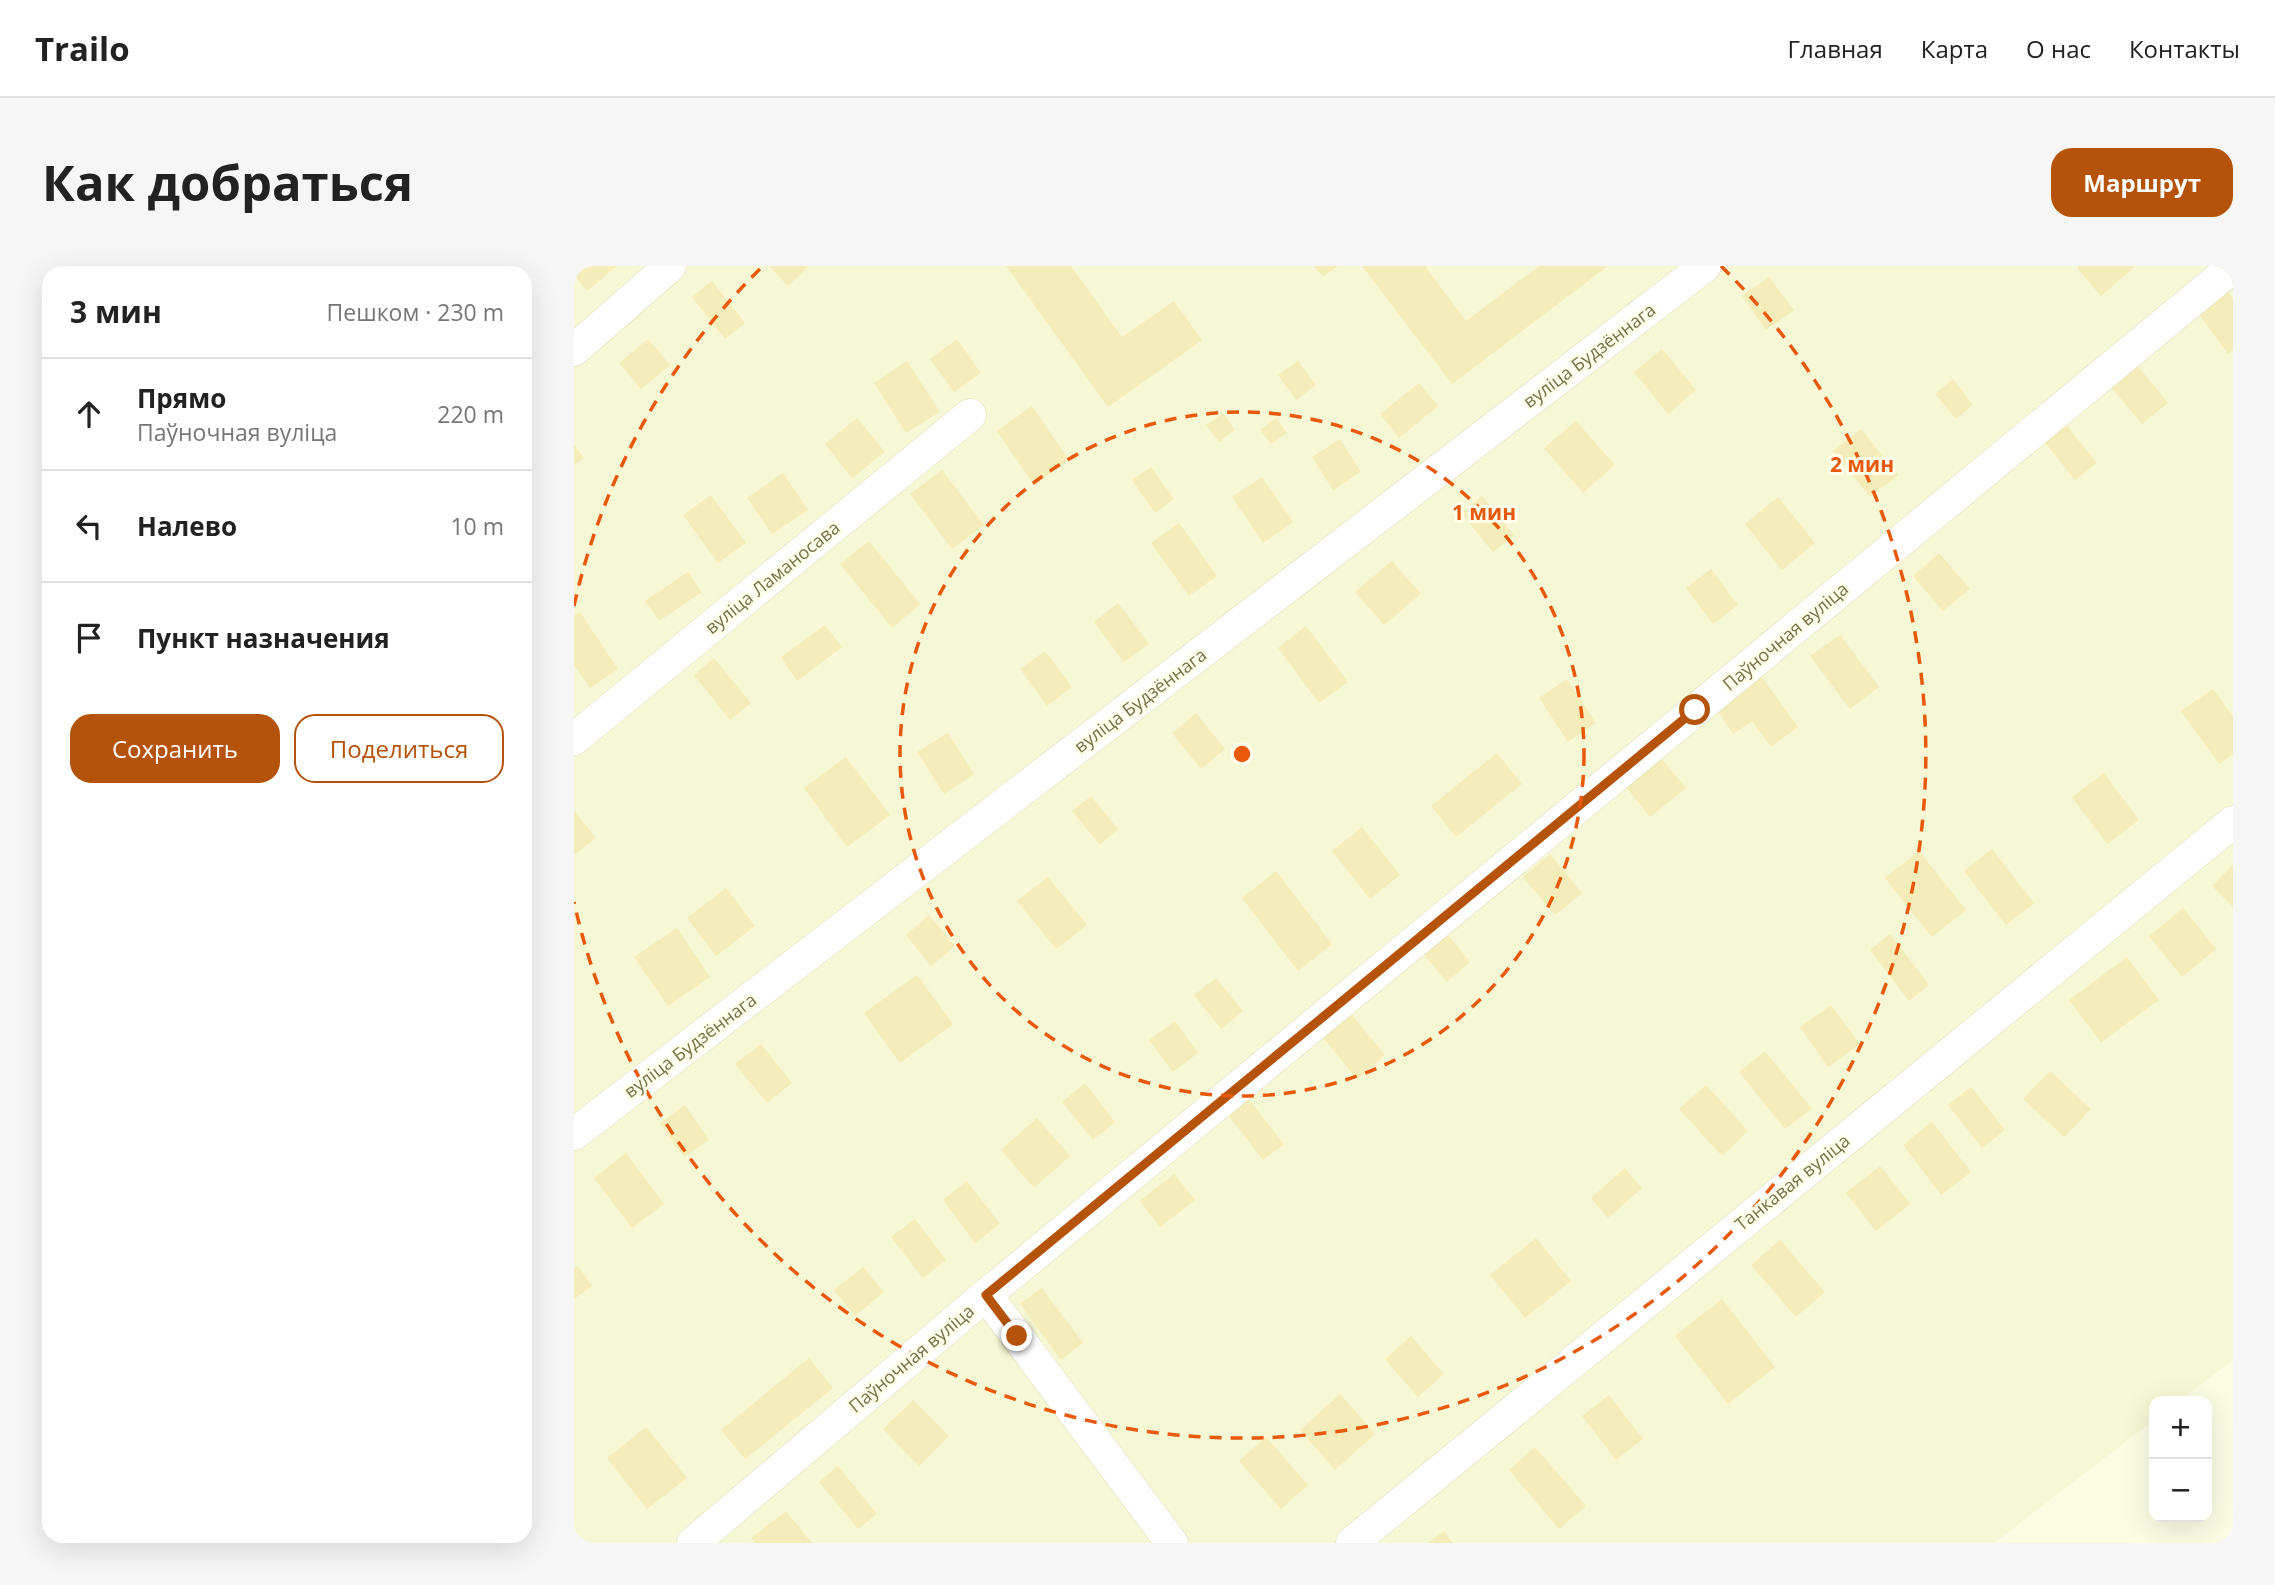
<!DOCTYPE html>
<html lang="ru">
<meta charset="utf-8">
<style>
:root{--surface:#fff;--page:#f6f6f6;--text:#222;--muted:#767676;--line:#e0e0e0;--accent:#b45309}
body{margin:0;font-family:"Open Sans",sans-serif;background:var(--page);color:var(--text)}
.controls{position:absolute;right:21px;bottom:21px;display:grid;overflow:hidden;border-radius:14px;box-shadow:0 7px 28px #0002}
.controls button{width:63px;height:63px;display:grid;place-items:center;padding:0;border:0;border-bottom:2px solid var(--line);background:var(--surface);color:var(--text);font:35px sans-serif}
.stop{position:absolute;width:21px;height:21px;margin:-16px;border:5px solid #b45309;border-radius:50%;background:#fff}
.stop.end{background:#b45309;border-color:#fff;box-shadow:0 2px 7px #0008}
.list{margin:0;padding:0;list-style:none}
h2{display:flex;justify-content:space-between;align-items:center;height:91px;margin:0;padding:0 28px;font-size:30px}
h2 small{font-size:23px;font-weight:400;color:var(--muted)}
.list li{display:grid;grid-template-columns:46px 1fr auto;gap:21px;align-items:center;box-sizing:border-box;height:112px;padding:0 28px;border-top:2px solid var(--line)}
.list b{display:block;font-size:26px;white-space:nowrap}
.list p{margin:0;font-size:23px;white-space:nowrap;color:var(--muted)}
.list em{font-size:23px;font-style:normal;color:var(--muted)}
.actions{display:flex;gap:14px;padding:21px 28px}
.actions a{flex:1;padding:16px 0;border:2px solid var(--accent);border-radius:21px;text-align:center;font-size:24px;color:var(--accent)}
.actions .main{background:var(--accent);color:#fff}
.icon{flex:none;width:38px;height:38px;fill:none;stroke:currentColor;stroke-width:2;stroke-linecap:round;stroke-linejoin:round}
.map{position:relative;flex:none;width:1659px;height:1277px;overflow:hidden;border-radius:21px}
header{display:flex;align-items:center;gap:42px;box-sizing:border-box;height:98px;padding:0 35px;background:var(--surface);border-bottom:2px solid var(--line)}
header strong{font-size:33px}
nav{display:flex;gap:38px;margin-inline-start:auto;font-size:24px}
.intro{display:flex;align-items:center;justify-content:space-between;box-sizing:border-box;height:168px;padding:0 42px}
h1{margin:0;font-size:49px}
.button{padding:18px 32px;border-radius:21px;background:var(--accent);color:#fff;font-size:24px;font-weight:700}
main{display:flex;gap:42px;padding:0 42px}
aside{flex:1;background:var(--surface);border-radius:21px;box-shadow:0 7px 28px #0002}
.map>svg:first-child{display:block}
.residential{fill:#f6f7d4}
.building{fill:#f4edb9}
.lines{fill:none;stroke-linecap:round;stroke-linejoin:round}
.street-casing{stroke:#dddbb9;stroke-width:33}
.street{stroke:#fff;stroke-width:32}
.route{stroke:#b45309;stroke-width:9}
.ring{fill:none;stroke:#e8590c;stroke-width:3.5;stroke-dasharray:12 9}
.labels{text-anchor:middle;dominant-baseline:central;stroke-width:6;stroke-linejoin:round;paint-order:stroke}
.street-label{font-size:18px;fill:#776f47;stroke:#fdffea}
.centre{fill:#e8590c;stroke:#fdffea;stroke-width:3.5}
.ring-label{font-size:21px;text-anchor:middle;font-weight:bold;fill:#e8590c;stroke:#fdffea;stroke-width:6;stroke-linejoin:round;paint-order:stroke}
</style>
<header>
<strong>Trailo</strong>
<nav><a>Главная</a><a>Карта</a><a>О нас</a><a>Контакты</a></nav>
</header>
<div class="intro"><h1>Как добраться</h1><a class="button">Маршрут</a></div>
<main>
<aside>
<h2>3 мин<small>Пешком · 230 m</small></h2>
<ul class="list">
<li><svg class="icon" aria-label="ahead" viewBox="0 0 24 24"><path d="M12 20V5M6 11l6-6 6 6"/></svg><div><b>Прямо</b><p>Паўночная вуліца</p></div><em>220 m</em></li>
<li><svg class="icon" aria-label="left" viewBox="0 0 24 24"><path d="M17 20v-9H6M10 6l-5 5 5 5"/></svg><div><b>Налево</b></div><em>10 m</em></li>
<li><svg class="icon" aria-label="arrive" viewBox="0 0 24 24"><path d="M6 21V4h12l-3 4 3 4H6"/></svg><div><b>Пункт назначения</b></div></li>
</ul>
<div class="actions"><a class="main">Сохранить</a><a>Поделиться</a></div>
</aside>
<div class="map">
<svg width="1659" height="1277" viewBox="0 0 1659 1277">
<rect width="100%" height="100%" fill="#fbfde3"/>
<path class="residential" d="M0,0H1659V1094L1605,1135H1580V1154L1420,1277H0Z"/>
<path class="building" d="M0,0H43L13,25L0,9Z
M195,0H235L214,20Z
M432,0H497L548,71L600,35L628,74L534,141Z
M740,0H764L749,11Z
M788,0H851L892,55L965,0H1034L878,118Z
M1505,0H1562L1527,30L1503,2Z
M1195,11L1220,44L1192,64L1168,30Z
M138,15L171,57L151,73L118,31Z
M1649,19L1659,33V84L1654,88L1619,40Z
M74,73L96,99L67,123L45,97Z
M383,73L407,107L380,126L356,93Z
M1088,83L1122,124L1094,148L1060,106Z
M1557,92L1594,137L1568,158L1531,114Z
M333,95L366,146L332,167L300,117Z
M724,95L742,119L722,134L704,109Z
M1379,113L1399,139L1382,153L1361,128Z
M845,117L864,140L825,172L806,148Z
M458,140L495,194L460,219L423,165Z
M649,147L661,164L645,176L632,159Z
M283,152L311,186L278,212L251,178Z
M702,152L713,167L697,178L686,164Z
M1486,152L1523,197L1501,214L1465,169Z
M1002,155L1041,199L1009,227L970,182Z
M1287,163L1324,209L1296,231L1259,185Z
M766,173L787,206L759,224L738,191Z
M0,179L10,192L0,199Z
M577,201L600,233L581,247L558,214Z
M368,204L410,259L378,283L336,228Z
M209,207L234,244L198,268L173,232Z
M688,211L719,256L689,277L658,231Z
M137,229L172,277L144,297L109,249Z
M908,230L940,269L919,286L887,247Z
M1204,231L1241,277L1208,304L1171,258Z
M605,257L643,310L615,330L577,277Z
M295,275L346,338L318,362L266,298Z
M1365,287L1396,323L1369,345L1339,310Z
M818,295L847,328L810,359L781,326Z
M1137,303L1164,339L1139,358L1112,322Z
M114,306L128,326L85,355L71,335Z
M544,337L575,378L550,396L520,356Z
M6,346L44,403L16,422L0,399V350Z
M251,359L268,381L223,415L207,391Z
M732,360L774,416L745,437L704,382Z
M1266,369L1305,421L1276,443L1236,390Z
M471,385L498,421L473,440L446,403Z
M140,392L177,437L156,454L120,409Z
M1187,410L1224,461L1197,481L1178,455L1159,468L1143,444Z
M993,413L1022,457L994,476L965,432Z
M1639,423L1659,450V488L1645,498L1607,445Z
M622,447L651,483L627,503L598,467Z
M374,467L400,508L370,528L343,486Z
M923,487L948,518L882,571L857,540Z
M1083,487L1112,522L1076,551L1048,516Z
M272,491L316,549L273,581L230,522Z
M1530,507L1565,554L1533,578L1498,531Z
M517,530L544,563L526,579L498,545Z
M0,545L22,572L0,589Z
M788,561L826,609L796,633L758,585Z
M1418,583L1460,637L1432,659L1390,605Z
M1345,585L1392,644L1358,671L1311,612Z
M976,588L1008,627L981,649L949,611Z
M1659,599V641L1638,620Z
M702,605L758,678L724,705L668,632Z
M474,611L513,659L482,683L443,635Z
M152,622L181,660L142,690L113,652Z
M1609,642L1642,683L1608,711L1575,670Z
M355,649L381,680L357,700L332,669Z
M867,660L896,696L873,716L843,680Z
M103,662L136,711L94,740L60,691Z
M1316,668L1355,719L1335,735L1296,684Z
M1553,691L1585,734L1527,776L1495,734Z
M343,709L379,758L326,797L290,747Z
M642,712L669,745L647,763L620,729Z
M1257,739L1286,778L1254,801L1226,761Z
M770,740L811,789L783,813L742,763Z
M601,755L624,787L599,806L575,774Z
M187,778L218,817L193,837L161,798Z
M1191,785L1238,843L1211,863L1165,806Z
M1476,805L1517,843L1490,871L1449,833Z
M511,817L541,856L519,874L488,836Z
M1132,819L1174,865L1148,890L1105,843Z
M1397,821L1431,864L1408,882L1374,839Z
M672,830L710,878L689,894L652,846Z
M111,839L135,874L110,891L86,857Z
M463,852L496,890L460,922L427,884Z
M1358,856L1397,906L1367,929L1329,879Z
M52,887L90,938L58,962L20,912Z
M1306,900L1336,938L1302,965L1272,927Z
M1051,902L1068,922L1034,952L1017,932Z
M600,908L621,934L586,961L566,935Z
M393,915L426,958L401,977L369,934Z
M341,953L372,994L349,1012L317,971Z
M962,972L997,1015L951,1052L916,1009Z
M1206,974L1251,1026L1222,1051L1177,999Z
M4,1000L18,1020L0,1033V1003Z
M289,1001L310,1026L281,1050L260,1024Z
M468,1022L509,1077L487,1094L446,1038Z
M1148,1033L1201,1101L1154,1138L1101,1070Z
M837,1070L870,1108L844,1131L811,1093Z
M235,1092L259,1122L171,1193L147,1164Z
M766,1128L801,1168L761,1204L726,1164Z
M1035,1129L1069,1173L1042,1194L1008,1150Z
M339,1134L375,1170L345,1200L309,1163Z
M72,1161L113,1212L73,1243L33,1192Z
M692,1171L734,1219L707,1243L665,1195Z
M961,1181L1012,1240L985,1263L935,1204Z
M264,1200L303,1248L284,1263L245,1216Z
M212,1245L238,1277H181L177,1272Z
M870,1265L879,1277H854Z"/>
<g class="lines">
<g class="street-casing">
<path id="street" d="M0,84L96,0
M0,473L396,149
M0,868L1131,0
M412,1029L598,1277
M119,1277L412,1029L1659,1
M778,1277L1659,556"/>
</g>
<use href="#street" class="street"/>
</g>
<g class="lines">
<path class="route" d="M443,1070L412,1029L1121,444"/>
</g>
<g class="ring">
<circle cx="668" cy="488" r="342"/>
<path d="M0 340A684 684 0 0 1 189 0M1147 0A684 684 0 1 1 0 636"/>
</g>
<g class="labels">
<g class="street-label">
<text transform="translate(1015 89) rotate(-37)">вуліца Будзённага</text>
<text transform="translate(198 311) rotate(-39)">вуліца Ламаносава</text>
<text transform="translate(1211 370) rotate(-40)">Паўночная вуліца</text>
<text transform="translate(566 434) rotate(-37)">вуліца Будзённага</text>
<text transform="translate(116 779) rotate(-37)">вуліца Будзённага</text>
<text transform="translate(1218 916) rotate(-39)">Танкавая вуліца</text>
<text transform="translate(337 1092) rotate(-40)">Паўночная вуліца</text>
</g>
</g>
<circle cx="668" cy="488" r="10" class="centre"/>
<g class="ring-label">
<text x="1288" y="206">2 мин</text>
<text x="910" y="254">1 мин</text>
</g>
</svg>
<div class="controls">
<button>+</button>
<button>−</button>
</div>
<div class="stop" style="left:1121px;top:444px"></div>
<div class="stop end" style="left:443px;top:1070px"></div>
</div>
</main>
